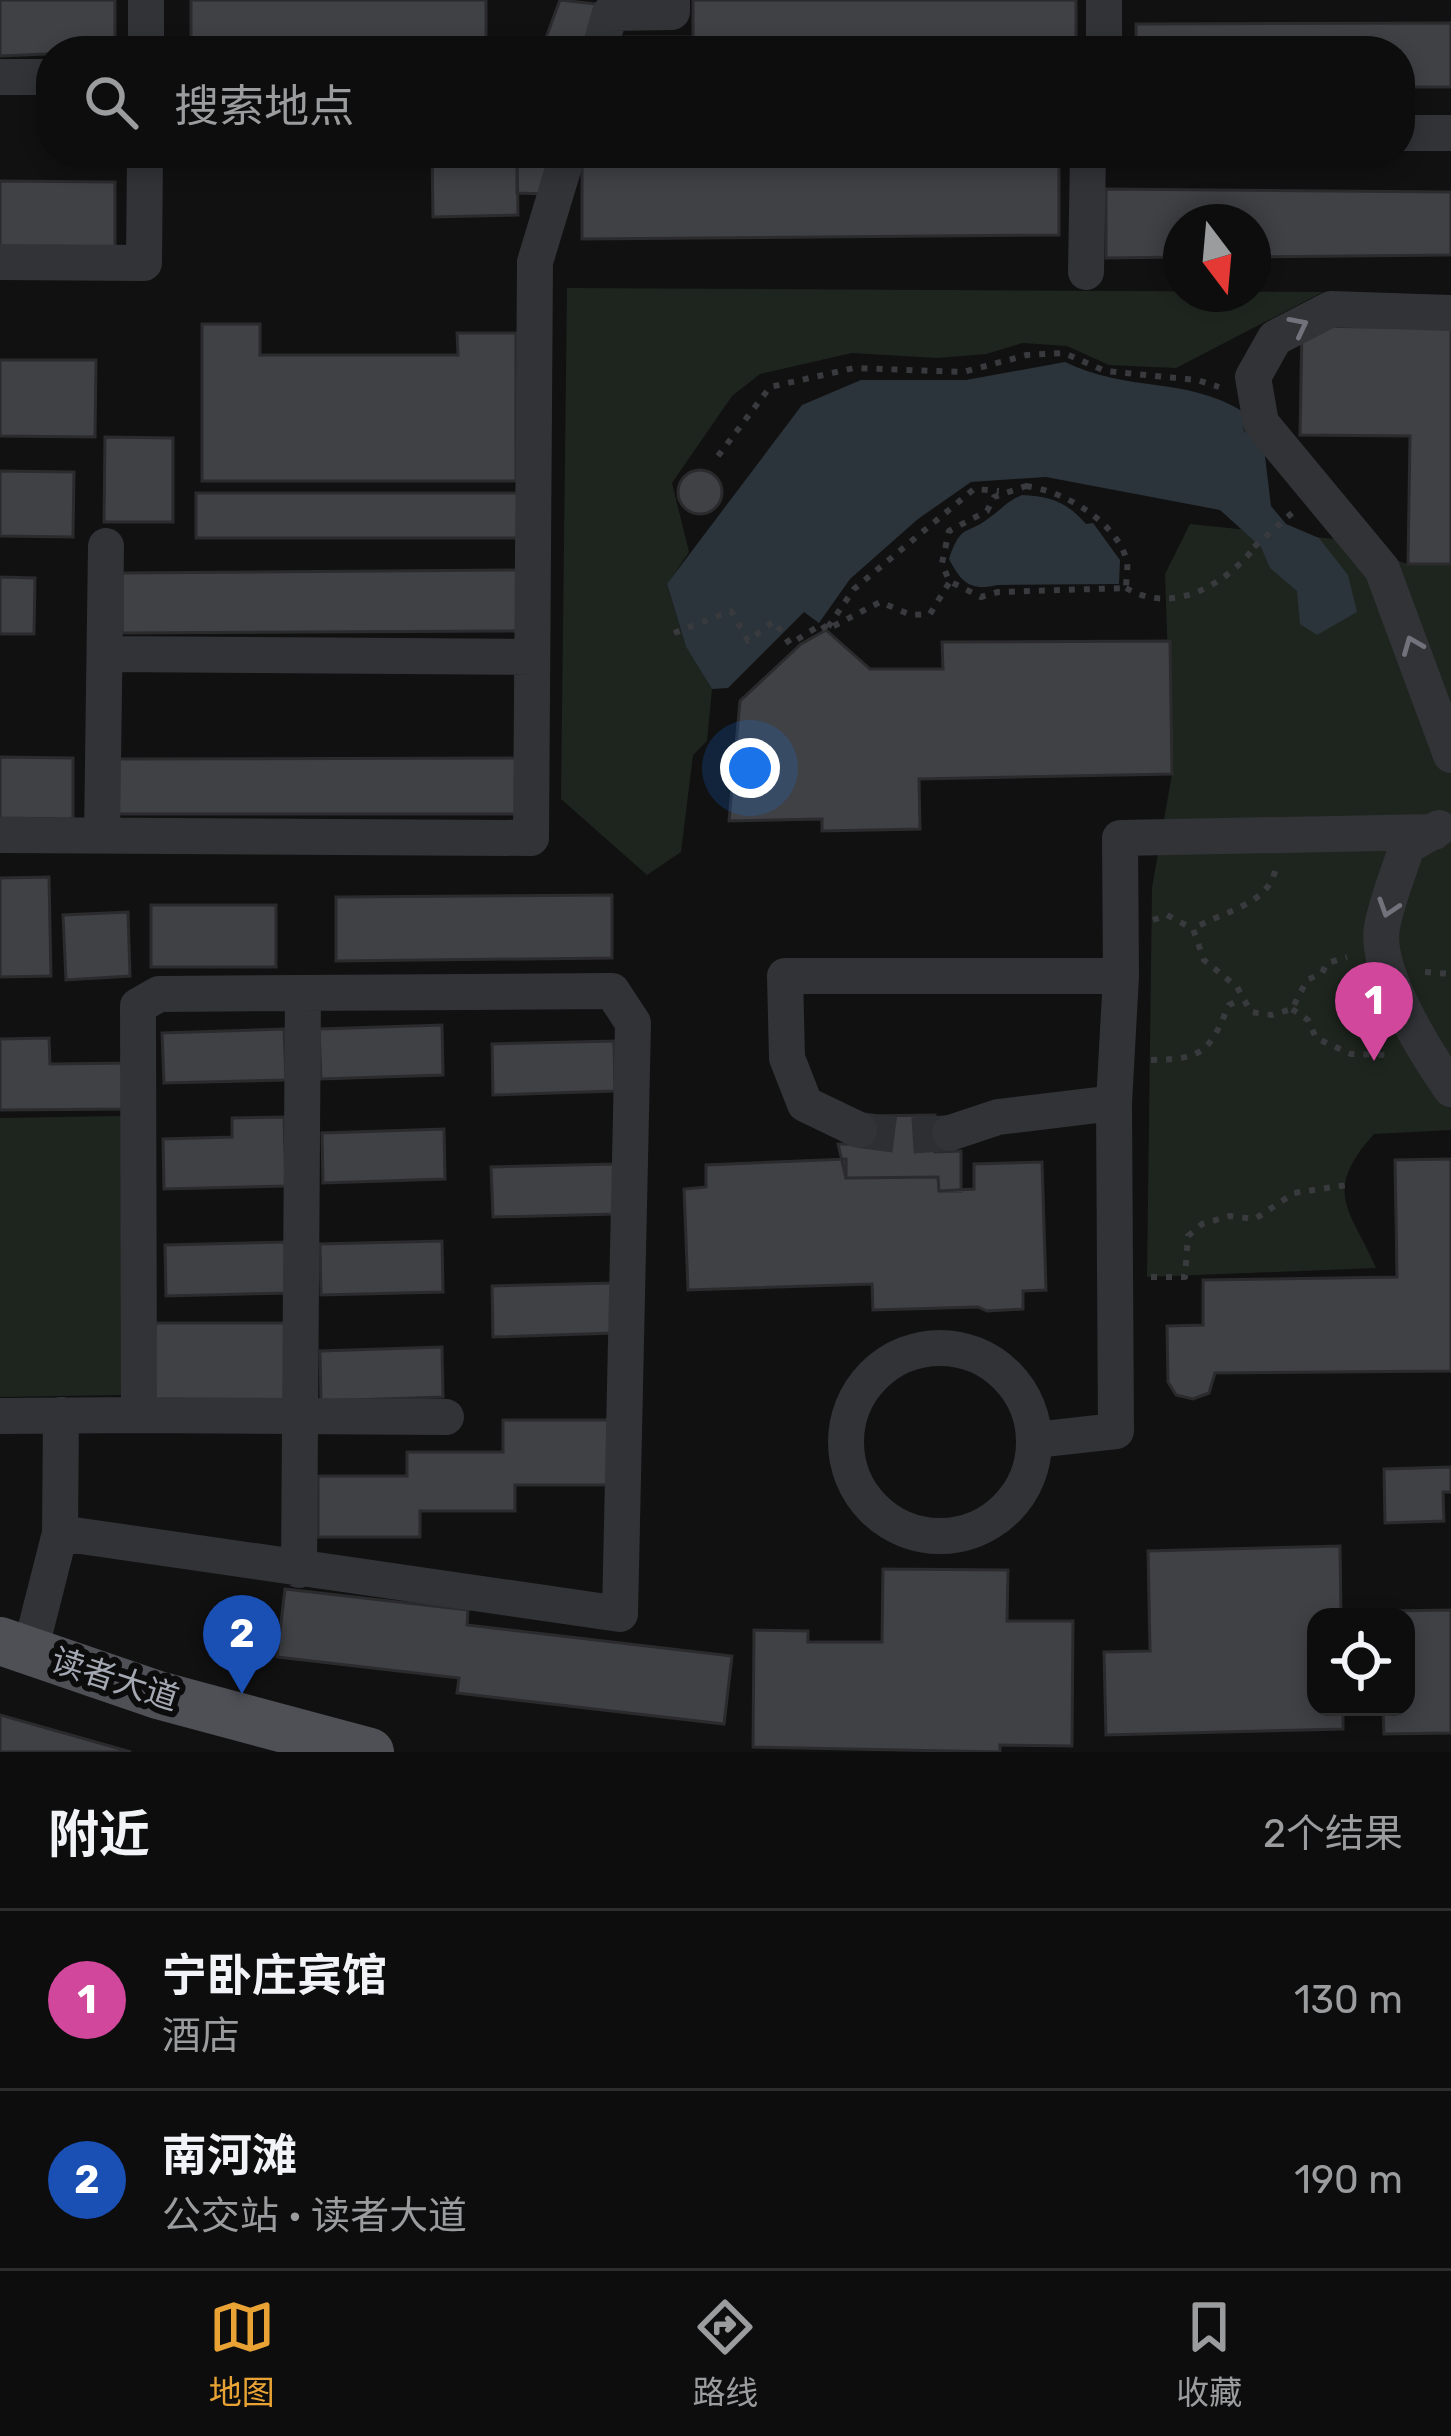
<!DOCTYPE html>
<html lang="zh">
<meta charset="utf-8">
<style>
:root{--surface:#0d0d0e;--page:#1b1b1c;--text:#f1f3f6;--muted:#9a9c9e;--line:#2d2d2e;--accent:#e8a334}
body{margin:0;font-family:Rubik,"Noto Sans SC",sans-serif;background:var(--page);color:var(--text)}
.controls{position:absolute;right:36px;bottom:36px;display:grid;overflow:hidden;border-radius:24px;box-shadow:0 6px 18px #0003}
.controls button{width:108px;height:108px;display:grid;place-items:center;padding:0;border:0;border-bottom:3px solid var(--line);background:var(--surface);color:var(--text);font:60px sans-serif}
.compass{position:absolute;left:1163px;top:204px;width:108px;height:108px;border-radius:50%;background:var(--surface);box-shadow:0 6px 18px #0003;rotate:164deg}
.you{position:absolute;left:750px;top:768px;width:42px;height:42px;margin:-30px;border:9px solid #fff;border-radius:50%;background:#1a73e8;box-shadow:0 0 0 18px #1a73e833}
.badge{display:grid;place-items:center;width:78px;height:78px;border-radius:50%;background:var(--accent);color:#fff;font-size:39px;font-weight:700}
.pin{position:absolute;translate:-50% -99px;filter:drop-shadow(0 3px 6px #0008)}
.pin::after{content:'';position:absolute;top:63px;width:42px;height:36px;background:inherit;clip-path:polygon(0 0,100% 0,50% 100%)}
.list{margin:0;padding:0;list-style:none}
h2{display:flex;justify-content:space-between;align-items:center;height:156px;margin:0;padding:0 48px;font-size:51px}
h2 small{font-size:39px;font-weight:400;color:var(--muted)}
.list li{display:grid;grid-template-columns:78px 1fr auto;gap:36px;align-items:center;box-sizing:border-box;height:180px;padding:0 48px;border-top:3px solid var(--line)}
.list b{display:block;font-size:45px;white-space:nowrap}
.list p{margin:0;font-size:39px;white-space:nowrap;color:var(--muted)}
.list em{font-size:39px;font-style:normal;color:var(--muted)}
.icon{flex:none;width:66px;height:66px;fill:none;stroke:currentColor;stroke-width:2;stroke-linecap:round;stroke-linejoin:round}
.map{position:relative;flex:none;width:1451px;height:1752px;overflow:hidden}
.search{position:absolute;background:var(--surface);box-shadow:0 6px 18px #0003;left:36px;right:36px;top:36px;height:132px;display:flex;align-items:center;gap:30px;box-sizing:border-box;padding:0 42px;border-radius:48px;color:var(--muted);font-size:45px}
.sheet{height:516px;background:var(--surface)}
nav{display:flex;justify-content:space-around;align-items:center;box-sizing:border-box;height:168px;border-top:3px solid var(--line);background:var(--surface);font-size:33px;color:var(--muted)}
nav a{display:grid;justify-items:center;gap:6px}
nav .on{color:var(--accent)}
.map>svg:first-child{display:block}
.green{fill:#1e251e}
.water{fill:#2b343a}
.building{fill:#404145;stroke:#2b2b2e;stroke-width:3}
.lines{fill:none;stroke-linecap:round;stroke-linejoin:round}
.minor-tunnel{stroke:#2e2f32;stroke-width:36;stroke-dasharray:36 18;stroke-linecap:butt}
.path{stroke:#383a3e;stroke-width:6;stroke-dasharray:6 9;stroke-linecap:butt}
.minor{stroke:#323337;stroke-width:36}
.major{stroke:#4e5056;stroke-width:48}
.oneway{stroke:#70737b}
.labels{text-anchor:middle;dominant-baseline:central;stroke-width:12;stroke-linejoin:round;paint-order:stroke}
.street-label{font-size:33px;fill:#a3a8b2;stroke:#0c0c0d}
</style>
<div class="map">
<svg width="1451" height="1752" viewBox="0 0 1451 1752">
<rect width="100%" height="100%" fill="#111112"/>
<path class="green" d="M567,288L1323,292L1176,368L1109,365L1067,346L1023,343L986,354L937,358L852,353L760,374L732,396L672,483L689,552L667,585L686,647L712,689L707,741L693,755L681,852L647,875L561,799Z
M1190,524L1344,540L1407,564H1451V1130L1374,1134C1321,1193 1351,1210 1376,1268L1147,1277L1152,888L1172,774L1165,574Z
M121,1116L125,1395L0,1397V1118Z"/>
<path class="water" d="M1065,362C1129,393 1184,376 1242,411L1244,431L1264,448L1271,506L1286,524L1319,538L1348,575L1357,612L1317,635L1300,624L1297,591L1270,568L1261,547L1220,510L1046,477L971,482L918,519L850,579L819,623L804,612L728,688L712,689L686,647L667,584L802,405L861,380H966Z
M1022,495C1050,496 1067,502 1086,524L1093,523L1120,560L1119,584L998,585C971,591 962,584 949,559C962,522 966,536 989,518C1002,509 1006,502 1022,495Z"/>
<path class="building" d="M0,0H115V51L0,56Z
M191,0H486V48H191Z
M560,0L596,4L583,51H541Z
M693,0H1076V51H624V37H693Z
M1451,23V87H1400V51H1136V24Z
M432,153H517L518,215L433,217Z
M517,153H556L545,194L517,193Z
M1059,162V235L582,239V165Z
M0,181L115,182V247H0Z
M1106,189L1451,192V255L1253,257V222H1181V257L1106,258Z
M202,324H260V355H458L457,333H516V481H202Z
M1302,326L1451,328V564H1408L1410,436L1300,435Z
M0,360H96L95,437L0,436Z
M105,437L173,438V522H104Z
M678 492a22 22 0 1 1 44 0a22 22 0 1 1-44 0Z
M0,471L74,472L73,537L0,536Z
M196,493H519V538H196Z
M519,570L520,631L122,633V573Z
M0,577L35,578L34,634H0Z
M826,630L870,669H943L942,642L1170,641L1172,774L919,779L920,829L822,831V819L729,821L740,701L801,644Z
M0,757L73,758V819L0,818Z
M521,758V814H117V759Z
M49,877L51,976L0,977V878Z
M612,895V958L336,961V897Z
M151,905H276V967H151Z
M128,912L130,976L66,980L63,915Z
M442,1025L443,1075L321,1079L319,1029Z
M284,1029L286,1080L164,1083L162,1033Z
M49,1038L50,1064L129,1063V1109L0,1110V1039Z
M614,1041L615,1091L493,1095L492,1044Z
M935,1115V1152L961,1151V1191H939L938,1177L846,1178L838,1144H863V1116Z
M284,1117L286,1186L164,1189L163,1139L232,1137V1118Z
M444,1129L445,1179L323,1183L322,1133Z
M846,1159V1178L938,1177L939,1191L974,1189V1164L1042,1162L1046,1290L1023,1291V1309L987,1311L978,1307L873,1310L872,1284L688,1290L684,1189L706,1187V1165Z
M1451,1159V1371L1215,1373L1209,1393L1193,1399L1176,1395L1168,1382L1167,1326L1203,1325V1280L1397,1277L1395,1160Z
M614,1164L615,1214L493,1217L491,1167Z
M442,1241L443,1292L321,1295L320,1244Z
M287,1242L288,1293L166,1296L165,1245Z
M614,1283L615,1333L493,1337L492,1286Z
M155,1323H286V1402L154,1403Z
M442,1347L443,1397L321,1401L320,1351Z
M503,1420H612V1485H515V1511H420V1537H318V1476H407V1452H503Z
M1451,1467V1492H1443L1444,1521L1385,1523L1384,1469Z
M1340,1546L1341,1617H1316V1707H1343V1729L1106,1735L1104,1652L1150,1651L1148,1551Z
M883,1569L1008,1570L1007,1621H1073L1072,1746L1000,1745V1752L753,1747L754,1630L808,1631V1642H882Z
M285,1589L468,1610L467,1625L732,1656L724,1724L457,1693L459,1678L277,1657Z
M1451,1610V1733L1384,1734L1383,1707H1406V1617H1394V1611Z
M0,1715L131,1752H0Z"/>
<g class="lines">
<path class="minor-tunnel" d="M859,1130L906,1136L950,1133"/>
<path class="path" d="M718,456L770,387L854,368L963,372L1027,355L1064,353L1105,371L1197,380L1219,387
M1026,486C1063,491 1114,520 1126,558C1129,566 1126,580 1126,588L998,592L981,597L949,581L942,563L949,531L987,511L994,497Z
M1254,547L1293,512
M1126,588C1172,615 1224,586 1254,548
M828,627L854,589L974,489L999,491
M674,633L731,611L748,641L774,621L790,644L822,624L826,630L880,602L911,615L930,614L949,583
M1275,871C1267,906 1220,912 1193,929L1204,960L1237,987L1251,1012L1272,1015L1292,1009L1307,980L1322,973L1327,963L1347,957
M1153,920L1167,915L1193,929
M1425,972L1451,974
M1292,1009L1308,1020L1316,1038L1351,1054L1390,1055
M1151,1060C1205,1059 1209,1051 1229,1005L1242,999
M1151,1277H1185L1188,1236L1202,1224L1230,1216L1255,1219L1294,1193L1347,1185"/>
<path class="minor" d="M146,0V51
M599,51L610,13L672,12V0
M1104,51V0
M0,77H51
M1400,133H1451
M0,262L144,263L145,153
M1086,272L1088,153
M1451,313L1331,309L1275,338L1253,377L1261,423L1382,569L1451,755
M105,654L532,657
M1439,828L1407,846C1399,872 1387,900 1382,927C1374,971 1426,1053 1451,1089
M0,835L531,838L535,262L568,153
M102,835L106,546
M859,1130L805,1104L787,1058L785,976H1121L1120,838L1434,832
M950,1133L998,1117L1114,1103L1121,976
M846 1442a94 94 0 1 1 188 0a94 94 0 1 1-188 0Z
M139,1415L446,1417
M0,1416L139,1415L138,1006L159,994L612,991L633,1023L620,1614L60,1533
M1035,1440L1116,1431L1114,1103
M299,1570L303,993
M30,1651L60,1533L61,1415"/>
<path class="major" d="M0,1641L158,1695L370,1752"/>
</g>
<defs><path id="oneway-chevron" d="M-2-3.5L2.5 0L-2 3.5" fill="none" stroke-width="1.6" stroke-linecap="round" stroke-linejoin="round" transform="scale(3)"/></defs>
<g class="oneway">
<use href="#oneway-chevron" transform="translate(1299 326) rotate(-27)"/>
<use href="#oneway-chevron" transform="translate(1412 645) rotate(-112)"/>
<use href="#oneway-chevron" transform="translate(1388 908) rotate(108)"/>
</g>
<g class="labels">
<g class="street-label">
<text transform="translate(115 1679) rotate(18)">读者大道</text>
</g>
</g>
</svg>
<div class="controls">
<button><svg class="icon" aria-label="locate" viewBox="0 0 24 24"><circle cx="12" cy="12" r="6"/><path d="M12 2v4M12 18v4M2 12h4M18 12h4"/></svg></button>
</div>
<svg class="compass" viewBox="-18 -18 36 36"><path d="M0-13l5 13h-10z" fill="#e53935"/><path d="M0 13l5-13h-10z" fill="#9a9c9e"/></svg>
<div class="you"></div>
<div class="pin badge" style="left:1374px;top:1061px;background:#d1479c">1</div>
<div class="pin badge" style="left:242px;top:1694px;background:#1a4fb4">2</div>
<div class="search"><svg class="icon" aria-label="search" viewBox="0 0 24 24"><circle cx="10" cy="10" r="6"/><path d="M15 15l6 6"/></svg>搜索地点</div>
</div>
<section class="sheet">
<h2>附近<small>2个结果</small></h2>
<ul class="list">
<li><span class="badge" style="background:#d1479c">1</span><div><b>宁卧庄宾馆</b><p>酒店</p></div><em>130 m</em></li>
<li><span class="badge" style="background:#1a4fb4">2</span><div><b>南河滩</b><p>公交站 · 读者大道</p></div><em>190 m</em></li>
</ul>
</section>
<nav>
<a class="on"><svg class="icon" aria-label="map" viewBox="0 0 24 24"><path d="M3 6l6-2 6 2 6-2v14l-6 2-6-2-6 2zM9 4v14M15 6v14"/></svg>地图</a>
<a><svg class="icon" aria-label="directions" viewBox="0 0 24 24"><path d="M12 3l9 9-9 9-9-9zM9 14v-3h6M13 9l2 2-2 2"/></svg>路线</a>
<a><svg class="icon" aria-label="saved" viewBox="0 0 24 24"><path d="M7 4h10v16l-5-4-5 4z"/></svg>收藏</a>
</nav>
